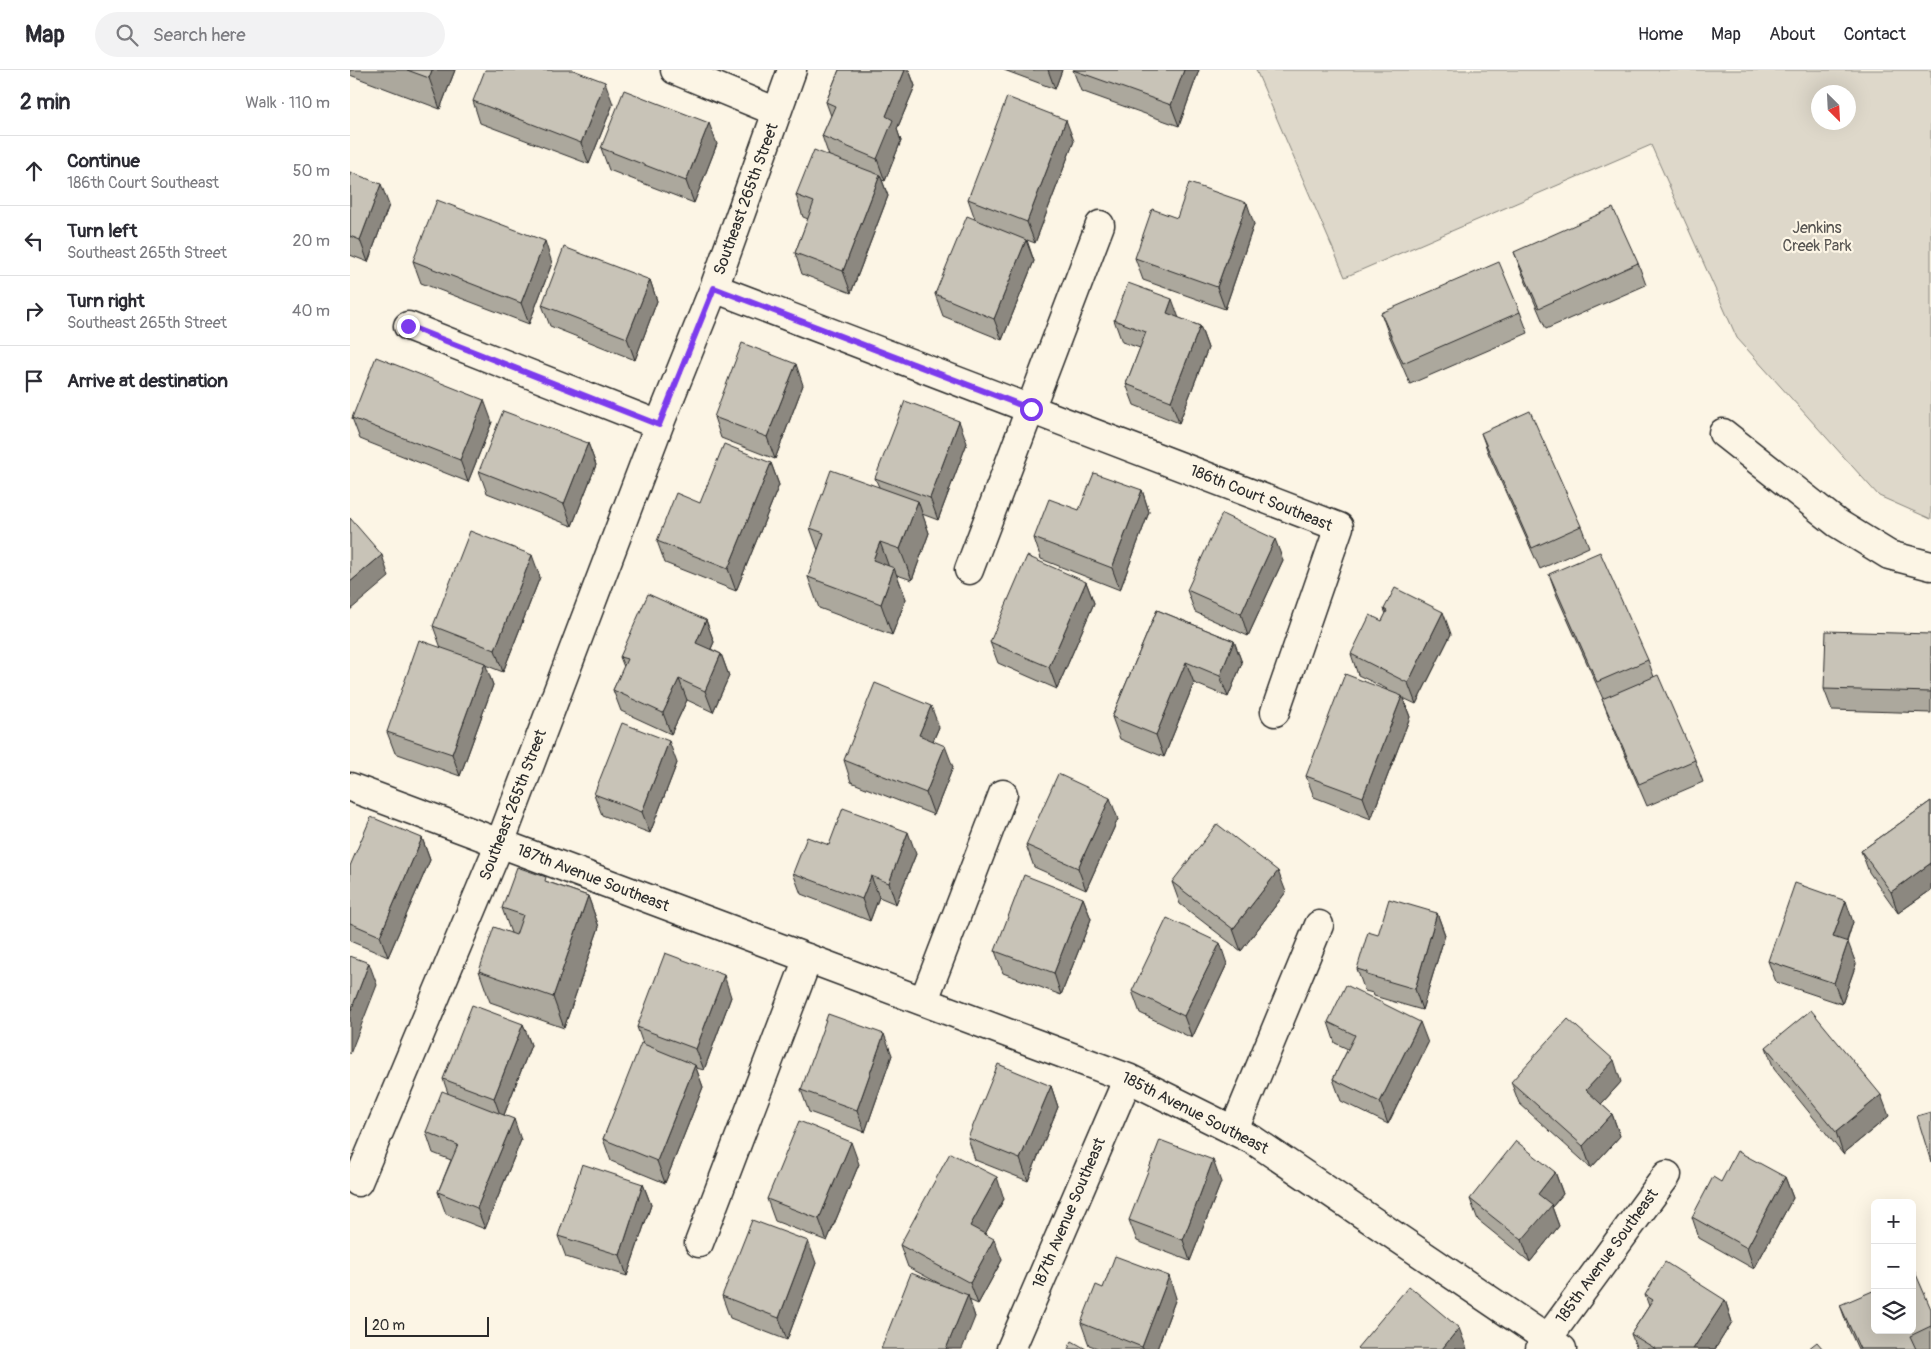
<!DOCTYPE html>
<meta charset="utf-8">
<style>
:root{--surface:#fff;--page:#f2f2f3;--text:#2b2b33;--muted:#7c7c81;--line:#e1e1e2}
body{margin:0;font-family:Pangolin,sans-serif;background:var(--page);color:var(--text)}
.controls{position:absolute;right:15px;bottom:15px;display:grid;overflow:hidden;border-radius:8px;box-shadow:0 5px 20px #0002}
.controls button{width:45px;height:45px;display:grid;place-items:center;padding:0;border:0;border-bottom:1px solid var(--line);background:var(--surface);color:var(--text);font:25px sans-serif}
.compass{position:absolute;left:1461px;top:15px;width:45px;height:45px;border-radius:50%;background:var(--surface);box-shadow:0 5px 20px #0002;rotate:156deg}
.scale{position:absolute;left:15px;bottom:12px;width:124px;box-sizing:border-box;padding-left:5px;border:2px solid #2b2b2b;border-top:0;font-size:14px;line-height:18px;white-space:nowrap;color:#2b2b2b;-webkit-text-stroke:4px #fcf5e5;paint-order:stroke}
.stop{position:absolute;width:15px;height:15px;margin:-11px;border:4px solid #7c3aed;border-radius:50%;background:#fff}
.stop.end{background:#7c3aed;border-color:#fff;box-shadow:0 1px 5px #0008}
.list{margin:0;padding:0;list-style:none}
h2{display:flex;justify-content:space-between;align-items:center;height:65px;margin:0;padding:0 20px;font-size:21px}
h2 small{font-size:16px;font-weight:400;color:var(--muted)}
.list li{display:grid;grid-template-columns:32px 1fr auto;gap:15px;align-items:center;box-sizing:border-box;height:70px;padding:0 20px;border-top:1px solid var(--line)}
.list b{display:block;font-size:19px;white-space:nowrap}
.list p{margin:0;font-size:16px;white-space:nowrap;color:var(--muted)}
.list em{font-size:16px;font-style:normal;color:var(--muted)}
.icon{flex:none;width:28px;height:28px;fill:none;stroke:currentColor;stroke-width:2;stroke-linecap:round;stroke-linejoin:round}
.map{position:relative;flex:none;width:1581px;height:1279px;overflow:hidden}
header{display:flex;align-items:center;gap:30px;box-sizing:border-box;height:70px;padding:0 25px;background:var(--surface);border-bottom:1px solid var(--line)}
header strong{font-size:24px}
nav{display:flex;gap:28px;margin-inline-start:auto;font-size:18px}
.search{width:350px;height:45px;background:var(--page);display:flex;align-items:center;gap:12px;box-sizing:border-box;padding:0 18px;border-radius:28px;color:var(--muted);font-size:19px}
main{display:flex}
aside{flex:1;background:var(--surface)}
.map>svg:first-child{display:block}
.green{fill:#ded8ca;stroke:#84827a;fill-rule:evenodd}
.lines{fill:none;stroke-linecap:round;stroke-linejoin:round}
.minor-casing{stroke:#2b2b2b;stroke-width:31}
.minor{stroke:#fcf5e5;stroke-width:28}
.wall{fill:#aca89d;stroke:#2b2b2b}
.shaded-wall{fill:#8c8880;stroke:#2b2b2b}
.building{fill:#c8c3b7;stroke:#2b2b2b}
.route{stroke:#7c3aed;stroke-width:6}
.labels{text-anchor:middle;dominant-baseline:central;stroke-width:4.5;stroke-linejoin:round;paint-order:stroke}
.street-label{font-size:16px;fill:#2b2b2b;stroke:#fcf5e5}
.park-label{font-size:16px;fill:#585653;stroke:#fcf5e5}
</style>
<header>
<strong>Map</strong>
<div class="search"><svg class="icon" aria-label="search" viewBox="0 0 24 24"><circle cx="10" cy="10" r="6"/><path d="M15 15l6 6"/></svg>Search here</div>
<nav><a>Home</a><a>Map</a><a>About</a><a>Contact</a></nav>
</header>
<main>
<aside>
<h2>2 min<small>Walk · 110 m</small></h2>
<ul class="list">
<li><svg class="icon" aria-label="ahead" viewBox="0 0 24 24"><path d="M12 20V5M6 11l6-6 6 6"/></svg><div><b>Continue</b><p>186th Court Southeast</p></div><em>50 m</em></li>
<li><svg class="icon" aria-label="left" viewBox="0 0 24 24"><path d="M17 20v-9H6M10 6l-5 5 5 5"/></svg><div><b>Turn left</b><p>Southeast 265th Street</p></div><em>20 m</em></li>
<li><svg class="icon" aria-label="right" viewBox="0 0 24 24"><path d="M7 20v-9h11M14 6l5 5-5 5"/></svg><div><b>Turn right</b><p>Southeast 265th Street</p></div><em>40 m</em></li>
<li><svg class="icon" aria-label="arrive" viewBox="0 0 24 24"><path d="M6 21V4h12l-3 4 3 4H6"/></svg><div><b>Arrive at destination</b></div></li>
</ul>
</aside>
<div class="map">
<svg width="1581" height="1279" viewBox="0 0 1581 1279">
<rect width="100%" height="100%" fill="#fcf5e5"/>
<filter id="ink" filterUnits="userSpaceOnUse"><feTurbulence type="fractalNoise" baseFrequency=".02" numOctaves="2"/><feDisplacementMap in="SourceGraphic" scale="10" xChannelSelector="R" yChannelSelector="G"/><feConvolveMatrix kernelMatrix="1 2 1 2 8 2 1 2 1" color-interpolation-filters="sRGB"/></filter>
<g filter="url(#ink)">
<path class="green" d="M906,0H1581V449L1529,426L1387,268L1301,75L995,207ZM1468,22H1498V52H1468Z"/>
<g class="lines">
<g class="minor-casing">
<path id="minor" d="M325,0L427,42
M364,218L989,457L925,642
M58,256L309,355
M1373,363L1487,453L1539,485L1581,496
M619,500L750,155
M0,717L778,1008L903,1070L1212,1279
M574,930L653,724
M884,1060L969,855
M8,1112L150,773L309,355L364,218L442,0
M349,1173L458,888
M661,1279L778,1008
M1190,1279L1317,1105"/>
</g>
<use href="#minor" class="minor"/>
</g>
<path class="wall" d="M0,0H105L90,39L0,5Z
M489,0H559L565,16L547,59L551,71L535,111L532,110L538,126L501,223L452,204L445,183L458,149L453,147L446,125L479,86L472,66L481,46L476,32Z
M654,0H712L705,19Z
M723,0H849L829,56L731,21Z
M123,31L263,34L239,94L130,53Z
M724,71L685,173L677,170L684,191L652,270L593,246L585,224L625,149L618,129Z
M367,74L344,133L259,100L251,78Z
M0,102L39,135L18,192L0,185Z
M904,154L875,239L793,210L785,188Z
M1164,182L1288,193L1296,215L1196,259L1172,203Z
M63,191L202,193L179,254L71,213Z
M300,210L307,231L285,290L200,256L192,235Z
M1170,242L1178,263L1060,314L1039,265L1031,243Z
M829,248L850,256L858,278L829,353L784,335L776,314L790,278L772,272L764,250Z
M453,315L425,389L371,368L364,347Z
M2,348L142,352L118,412L10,369Z
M1131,363L1231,456L1239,477L1190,499L1139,385Z
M238,373L246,395L222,456L137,423L129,401Z
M617,373L588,450L572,444L579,463L562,510L547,505L556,529L542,565L469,538L458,507L468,480L460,458L529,417L525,408Z
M421,393L429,415L386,521L315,493L307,471L350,433Z
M792,420L799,442L770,520L691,489L684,468L729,440Z
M933,490L898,566L845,542L837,520Z
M1199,504L1298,590L1304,607L1345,690L1353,712L1297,736L1260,650L1252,629H1253L1207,526Z
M190,507L153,602L135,595L143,615L110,706L45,683L37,662L91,578L83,556Z
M736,512L744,533L707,619L648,593L640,572Z
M1034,539L1101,564L1066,634L1053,628L1060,647L1021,749L964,727L956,706L1037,619L1008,605L1001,584L1032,551L1036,544Z
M807,540L884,571L892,593L878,627L844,613L814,687L770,669L762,647Z
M356,550L364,572L361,579L371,584L379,606L363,642L337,630L321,664L271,641L263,620L274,597L270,587Z
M1581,564V643L1482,640L1474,619Z
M589,657L583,671L603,697L584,745L501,712L494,690Z
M327,693L300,763L252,745L244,724Z
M1581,731V820L1548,843L1519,802L1511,781Z
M768,749L736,820L684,797L676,775Z
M72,768L80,790L38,887L0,871V796Z
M479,775L566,784L546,834L529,827L520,851L451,824L443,803Z
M198,812L238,826L249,857L214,958L140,932L129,901L161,863L152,838Z
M822,812L936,822L891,881L830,834Z
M733,828L741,849L711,925L653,903L645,881Z
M1087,843L1095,865L1072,940L1024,926L1023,923L1015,921L1007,899L1028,865Z
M1503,852L1497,872L1506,894L1492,934L1426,912L1418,891Z
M877,894L842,968L790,943L782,921Z
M381,927L354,1000L346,998L353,1017L315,1113L261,1091L253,1069L293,974L287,957Z
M978,952L1078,973L1038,1054L991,1031L983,1009L998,979L985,973Z
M173,954L181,975L154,1045L171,1070L135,1159L96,1144L88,1122L101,1090L83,1083L76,1062L98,1023L93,1009Z
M1416,977L1539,1046L1493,1084L1424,999Z
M542,985L515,1062L459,1042L451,1020Z
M1161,1012H1271L1251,1034L1262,1044L1270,1066L1241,1098L1169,1033Z
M701,1016L708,1037L678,1111L625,1090L618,1068Z
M509,1094L477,1171L425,1151L417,1129Z
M1205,1102L1213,1124L1202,1137L1209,1156L1180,1192L1128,1150L1120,1129Z
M1435,1107L1443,1128L1404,1199L1349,1168L1342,1147L1371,1112Z
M871,1112L840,1191L787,1171L779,1150Z
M293,1114L301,1135L277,1206L216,1187L208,1166Z
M654,1129L635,1164L652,1190L628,1234L619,1230L625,1247L592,1215L558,1197L550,1175Z
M466,1193L437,1270L380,1248L372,1226Z
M753,1218L826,1228L807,1279H750L739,1275L731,1253Z
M1295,1225L1375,1230L1382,1252L1365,1279H1287L1281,1264L1299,1236Z
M1490,1235L1581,1239V1279H1508L1498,1257Z"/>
<path class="shaded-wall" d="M82,0H105L90,39L79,8Z
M555,0H559L565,16L547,59L551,71L535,111L527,89L536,46Z
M698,0H712L705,19Z
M834,0H849L829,56L821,35Z
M255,12L263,34L239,94L231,73Z
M716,50L724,71L685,173L677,152Z
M359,53L367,74L344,133L336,111Z
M530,105L538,126L501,223L493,201Z
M31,114L39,135L18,192L10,170Z
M897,133L904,154L875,239L867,217Z
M676,170L684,191L652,270L644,249Z
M195,171L202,193L179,254L171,233Z
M300,210L307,231L285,290L277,268Z
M822,229L830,251L817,243Z
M850,256L858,278L829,353L821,331Z
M446,294L453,315L425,389L417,367Z
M134,330L142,352L118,412L110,390Z
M609,351L617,373L588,450L580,428Z
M238,373L246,395L222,456L214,434Z
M421,393L429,415L386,521L378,499Z
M792,420L799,442L770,520L762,498Z
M568,431L579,463L562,510L550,479Z
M925,469L933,490L898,566L891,544Z
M530,472L541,503L523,490Z
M32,485L39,507L0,540V512Z
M182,485L190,507L153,602L145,580Z
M544,498L556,529L542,565L531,534Z
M736,512L744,533L707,619L699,597Z
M1093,542L1101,564L1066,634L1058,613Z
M356,550L364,572L354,594L346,573Z
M884,571L892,593L878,627L870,606Z
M371,584L379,606L363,642L355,621Z
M836,592L844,613L814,687L806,665Z
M135,593L143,615L110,706L102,684Z
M329,609L337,630L321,664L313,643Z
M1052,626L1060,647L1021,749L1013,727Z
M581,636L589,657L576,687L569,665Z
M319,671L327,693L300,763L292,742Z
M595,676L603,697L584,745L576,723Z
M760,728L768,749L736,820L728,798Z
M558,762L566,784L546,834L539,813Z
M72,768L80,790L38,887L30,866Z
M1581,793V820L1548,843L1541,822Z
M928,801L936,822L891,881L883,859Z
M521,806L529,827L520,851L512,829Z
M238,826L249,857L214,958L203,927Z
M733,828L741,849L711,925L704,903Z
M1496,831L1503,852L1491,889L1483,867Z
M1087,843L1095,865L1072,940L1065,919Z
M1498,872L1506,894L1492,934L1484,913Z
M870,873L877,894L842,968L834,946Z
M19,893L27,915L0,984V943Z
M374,905L381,927L354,1000L346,979Z
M1070,952L1078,973L1038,1054L1030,1032Z
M173,954L181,975L152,1050L144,1028Z
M534,964L542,985L515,1062L507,1040Z
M1264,990L1271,1012L1244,1042L1236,1020Z
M345,995L353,1017L315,1113L307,1091Z
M701,1016L708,1037L678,1111L670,1089Z
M1531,1025L1539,1046L1493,1084L1486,1062Z
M1262,1044L1270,1066L1241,1098L1233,1076Z
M164,1049L171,1070L135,1159L127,1138Z
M501,1072L509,1094L477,1171L469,1149Z
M863,1090L871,1112L840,1191L833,1170Z
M1205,1102L1213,1124L1202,1137L1209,1156L1180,1192L1172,1170L1188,1124Z
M647,1107L654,1129L628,1177L620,1156Z
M1435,1107L1443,1128L1404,1199L1397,1178Z
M293,1114L301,1135L277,1206L270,1185Z
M644,1169L652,1190L628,1234L620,1213Z
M458,1171L466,1193L437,1270L429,1248Z
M819,1206L826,1228L807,1279H793L792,1277Z
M618,1225L625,1247L612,1279H596Z
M1375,1230L1382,1252L1365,1279H1343Z
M1109,1258L1117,1279H1092Z"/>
<path class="building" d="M57,0H82L79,8Z
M135,0H223L255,12L231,73L123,31Z
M489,0H555L536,46L543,50L527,89L472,66L485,36L476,32Z
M723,0H834L821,35Z
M274,20L359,53L336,111L251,78Z
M657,27L716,50L677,152L618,129Z
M464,80L530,105L493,201L445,183L464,132L446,125Z
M0,102L31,114L10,170L0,166Z
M839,113L897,133L867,217L785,188L802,139L827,148Z
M87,130L195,171L171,233L63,191Z
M1263,138L1288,193L1189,238L1164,182Z
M617,146L676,170L644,249L585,224Z
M214,177L300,210L277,268L192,235Z
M1149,192L1170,242L1053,293L1031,243Z
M778,213L822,229L817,243L850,256L821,331L776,314L796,262L764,250Z
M392,273L446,294L417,367L364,347Z
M26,287L134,330L110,390L2,348Z
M555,331L609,351L580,428L525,408Z
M153,341L238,373L214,434L129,401Z
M1180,341L1231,456L1182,478L1131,363Z
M374,374L421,393L378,499L307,471L326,423L350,433Z
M481,400L568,431L550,479L530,472L523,490L544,498L531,534L458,507L474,463L460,458Z
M744,403L792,420L762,498L684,468L699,429L729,440Z
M872,444L925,469L891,544L837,520Z
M0,448L32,485L0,512Z
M120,461L182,485L145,580L83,556Z
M1250,482L1298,590L1247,612L1199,504Z
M677,486L736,512L699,597L640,572Z
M1045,518L1093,542L1058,613L1001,584L1020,545L1032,551L1037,541L1034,539Z
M298,524L356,550L346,573L371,584L355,621L329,609L313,643L263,620L277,589L270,587Z
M807,540L884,571L870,606L836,592L806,665L762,647Z
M1476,561L1581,564V622L1474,619Z
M69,570L135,593L102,684L37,662Z
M995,604L1052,626L1013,727L956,706Z
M1308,605L1345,690L1289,714L1252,629Z
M525,613L581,636L569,665L595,676L576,723L494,690Z
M272,653L319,671L292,742L244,724Z
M708,704L760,728L728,798L676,775Z
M1581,731V793L1541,822L1511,781Z
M493,738L558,762L539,813L521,806L512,829L443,803L457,767L479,775Z
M21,747L72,768L30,866L0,853V796Z
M867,754L928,801L883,859L822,812Z
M167,797L196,807L195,811L238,826L203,927L129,901L144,857L166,865L173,845L152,838Z
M674,805L733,828L704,903L645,881Z
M1445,813L1496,831L1483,867L1498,872L1484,913L1418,891Z
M1039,829L1087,843L1065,919L1017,905V902L1007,899L1018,862L1028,865Z
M817,848L870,873L834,946L782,921Z
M315,883L374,905L346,979L287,957Z
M0,886L19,893L0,943Z
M996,915L1070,952L1030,1032L983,1009L1005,965L978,952Z
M122,935L173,954L144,1028L93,1009Z
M1461,940L1531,1025L1486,1062L1416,977Z
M478,944L534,964L507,1040L451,1020Z
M1218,949L1264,990L1236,1020L1262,1044L1233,1076L1161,1012Z
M291,973L345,995L307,1091L253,1069Z
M648,994L701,1016L670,1089L618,1068Z
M92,1021L164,1049L127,1138L88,1122L108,1075L76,1062Z
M1581,1042V1092L1567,1046Z
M449,1051L501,1072L469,1149L417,1129Z
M810,1070L863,1090L833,1170L779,1150Z
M1166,1071L1205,1102L1188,1124L1202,1135L1172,1170L1120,1129Z
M1387,1081L1435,1107L1397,1178L1342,1147L1363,1107L1371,1112Z
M600,1083L647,1107L620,1156L644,1169L620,1213L550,1175Z
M232,1094L293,1114L270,1185L208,1166Z
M402,1150L458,1171L429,1248L372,1226Z
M765,1186L819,1206L792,1277L731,1253L746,1215L753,1218Z
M1315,1192L1375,1230L1343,1279H1306L1281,1264L1303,1230L1295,1225Z
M1565,1202L1581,1239V1256L1560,1266L1566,1279H1510L1490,1235L1525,1220V1260H1562V1203Z
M561,1203L618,1225L596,1279H531Z
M1059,1216L1109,1258L1092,1279H1008L1007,1278Z
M722,1271L736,1279H718Z
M1467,1272L1473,1279H1458Z"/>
</g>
<g class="lines" filter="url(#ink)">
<path class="route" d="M58,256L309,355L364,218L681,339"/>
</g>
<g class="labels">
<g class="street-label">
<text transform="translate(396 129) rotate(-70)">Southeast 265th Street</text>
<text transform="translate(911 428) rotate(22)">186th Court Southeast</text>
<text transform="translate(163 735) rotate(-69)">Southeast 265th Street</text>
<text transform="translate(243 808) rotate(21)">187th Avenue Southeast</text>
<text transform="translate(845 1043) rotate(27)">185th Avenue Southeast</text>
<text transform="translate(719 1143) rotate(-67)">187th Avenue Southeast</text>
<text transform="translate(1257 1186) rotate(-54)">185th Avenue Southeast</text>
</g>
<g class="park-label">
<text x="1467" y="158">Jenkins<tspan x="1467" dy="18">Creek Park</tspan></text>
</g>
</g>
</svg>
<div class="controls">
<button>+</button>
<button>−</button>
<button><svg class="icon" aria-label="layers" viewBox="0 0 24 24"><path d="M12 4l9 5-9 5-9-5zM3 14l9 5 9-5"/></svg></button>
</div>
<svg class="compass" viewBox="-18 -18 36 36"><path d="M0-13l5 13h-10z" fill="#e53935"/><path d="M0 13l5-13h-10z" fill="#7c7c81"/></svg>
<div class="scale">20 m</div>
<div class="stop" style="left:681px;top:339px"></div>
<div class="stop end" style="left:58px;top:256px"></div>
</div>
</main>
